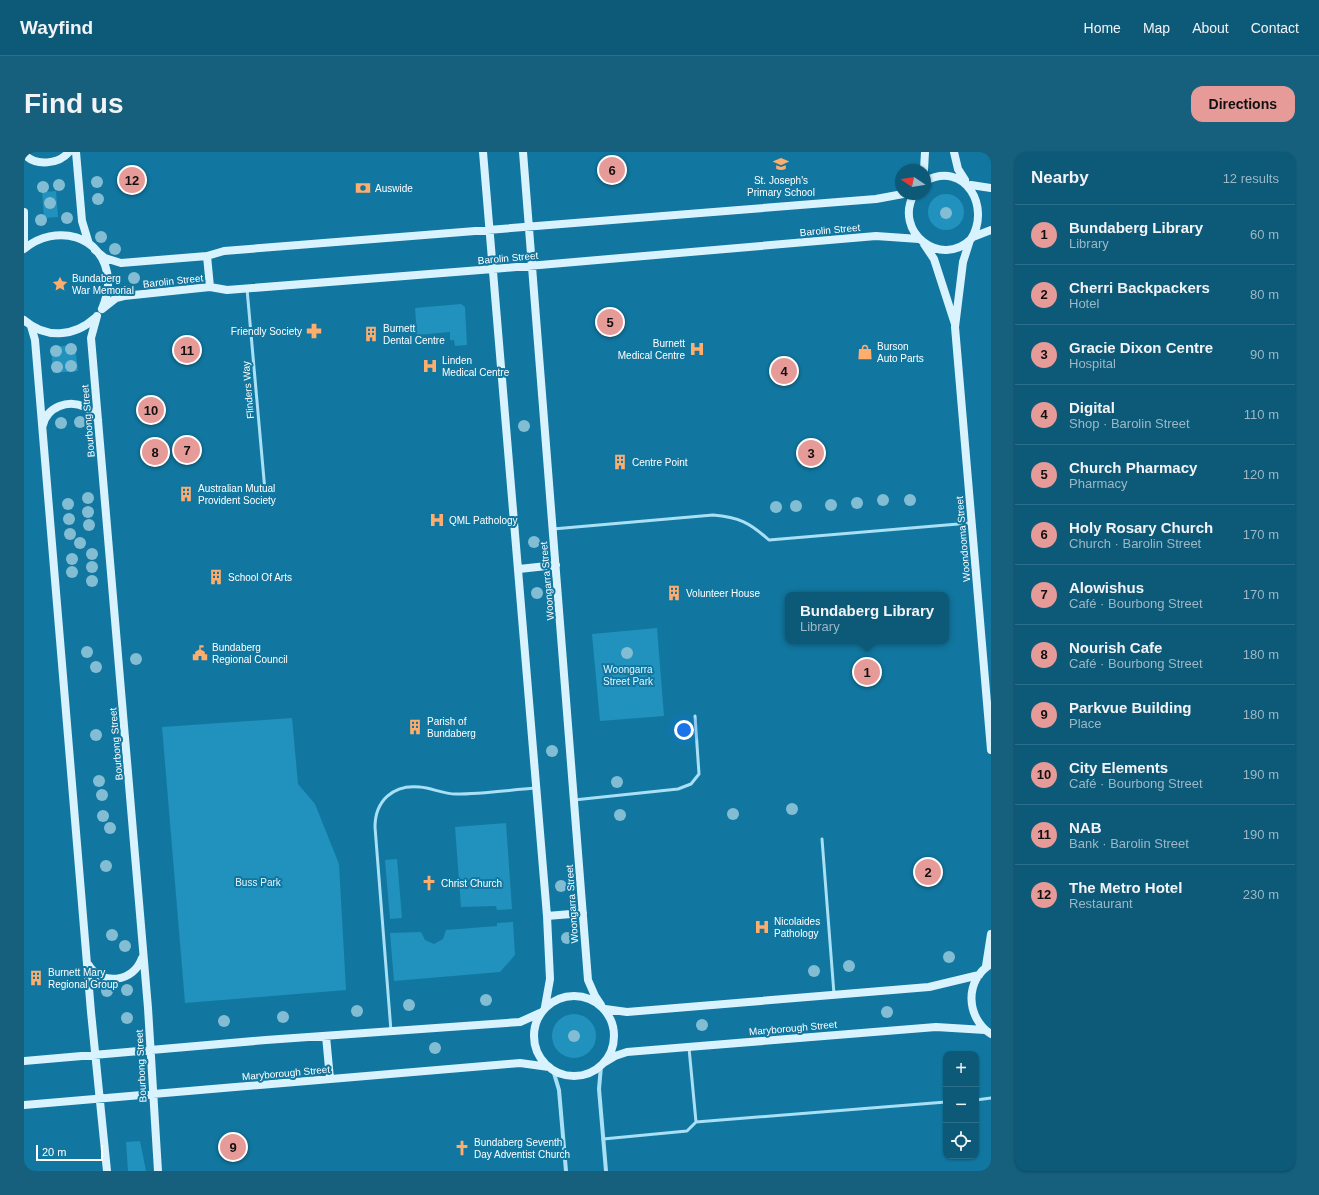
<!DOCTYPE html>
<meta charset="utf-8">
<style>
:root{--surface:#0d5978;--page:#165f7d;--text:#f1f3f6;--muted:#9ab8c6;--line:#2d6f8a;--accent:#e69b98}
body{margin:0;font-family:Helvetica,sans-serif;background:var(--page);color:var(--text)}
.controls{position:absolute;right:12px;bottom:12px;display:grid;overflow:hidden;border-radius:8px;box-shadow:0 1px 3px #0004}
.controls button{width:36px;height:36px;display:grid;place-items:center;padding:0;border:0;border-bottom:1px solid var(--line);background:var(--surface);color:var(--text);font:20px sans-serif}
.compass{position:absolute;left:871px;top:12px;width:36px;height:36px;border-radius:50%;background:var(--surface);box-shadow:0 1px 3px #0004;rotate:282deg}
.scale{position:absolute;left:12px;bottom:10px;width:67px;box-sizing:border-box;padding-left:4px;border:2px solid #fff;border-top:0;font-size:11px;line-height:14px;white-space:nowrap;color:#fff;-webkit-text-stroke:3px #1177a0;paint-order:stroke}
.you{position:absolute;left:660px;top:578px;width:14px;height:14px;margin:-10px;border:3px solid #fff;border-radius:50%;background:#1a73e8;box-shadow:0 0 0 6px #1a73e833}
.badge{display:grid;place-items:center;width:26px;height:26px;border-radius:50%;background:var(--accent);color:#111;font-size:13px;font-weight:700}
.pin{position:absolute;translate:-50% -50%;border:2px solid #fff;box-shadow:0 1px 4px #0006}
.popup{position:absolute;left:761px;top:440px;width:164px;height:52px;box-sizing:border-box;display:grid;place-content:center;border-radius:8px;background:var(--surface);filter:drop-shadow(0 1px 3px #0005);font-size:13px;white-space:nowrap;color:var(--muted)}
.popup b{font-size:15px;color:var(--text)}
.popup::after{content:'';position:absolute;left:50%;top:100%;margin-left:-8px;border:8px solid transparent;border-top-color:var(--surface)}
.list{margin:0;padding:0;list-style:none}
h2{display:flex;justify-content:space-between;align-items:center;height:52px;margin:0;padding:0 16px;font-size:17px}
h2 small{font-size:13px;font-weight:400;color:var(--muted)}
.list li{display:grid;grid-template-columns:26px 1fr auto;gap:12px;align-items:center;box-sizing:border-box;height:60px;padding:0 16px;border-top:1px solid var(--line)}
.list b{display:block;font-size:15px;white-space:nowrap}
.list p{margin:0;font-size:13px;white-space:nowrap;color:var(--muted)}
.list em{font-size:13px;font-style:normal;color:var(--muted)}
.icon{flex:none;width:22px;height:22px;fill:none;stroke:currentColor;stroke-width:2;stroke-linecap:round;stroke-linejoin:round}
.map{position:relative;flex:none;width:967px;height:1019px;overflow:hidden;border-radius:12px}
header{display:flex;align-items:center;gap:24px;box-sizing:border-box;height:56px;padding:0 20px;background:var(--surface);border-bottom:1px solid var(--line)}
header strong{font-size:19px}
nav{display:flex;gap:22px;margin-inline-start:auto;font-size:14px}
.intro{display:flex;align-items:center;justify-content:space-between;box-sizing:border-box;height:96px;padding:0 24px}
h1{margin:0;font-size:28px}
.button{padding:10px 18px;border-radius:12px;background:var(--accent);color:#111;font-size:14px;font-weight:700}
main{display:flex;gap:24px;padding:0 24px}
aside{flex:1;background:var(--surface);border-radius:12px;box-shadow:0 1px 3px #0004}
.map>svg:first-child{display:block}
.green{fill:#2092bd}
.lines{fill:none;stroke-linecap:round;stroke-linejoin:round}
.lane{stroke:#a9e0f5;stroke-width:3}
.street{stroke:#a9e0f5;stroke-width:4}
.secondary{stroke:#d9f3fe;stroke-width:8}
.tree{fill:#83bdd4}
.labels{text-anchor:middle;dominant-baseline:central;stroke-width:4;stroke-linejoin:round;paint-order:stroke}
.poi-label{font-size:10px;fill:#fff;stroke:#1177a0;text-anchor:start}
.street-label{font-size:10px;fill:#fff;stroke:#1177a0}
.park-label{font-size:10px;fill:#e0f6fe;stroke:#1177a0}
</style>
<header>
<strong>Wayfind</strong>
<nav><a>Home</a><a>Map</a><a>About</a><a>Contact</a></nav>
</header>
<div class="intro"><h1>Find us</h1><a class="button">Directions</a></div>
<main>
<div class="map">
<svg width="967" height="1019" viewBox="0 0 967 1019">
<rect width="100%" height="100%" fill="#1177a0"/>
<path class="green" d="M32,39L34,65L20,66L18,40Z
M904 60a18 18 0 1 1 36 0a18 18 0 1 1-36 0Z
M437,152L441,155L443,193L431,194L430,188H426V180L393,183L391,156Z
M51,193L54,219L29,221L27,195Z
M633,476L640,564L576,569L568,482Z
M268,566L274,632L291,652L315,712L322,838L161,851L138,575Z
M482,671L488,757L473,758L472,754L437,755L431,675Z
M373,707L378,766L366,767L361,708Z
M489,770L491,803L476,820L370,829L366,781L397,780L401,788L410,792L419,787L422,778L473,774V771Z
M528 884a22 22 0 1 1 44 0a22 22 0 1 1-44 0Z
M116,989L122,1019H104L102,990Z"/>
<g class="lines">
<path class="lane" d="M223,137L241,339
M529,377L689,363C715,365 726,371 745,388L946,371
M550,648L654,637L667,632L675,622L671,564
M798,687L810,842
M367,879L351,675C351,649 369,632 396,635C408,636 419,642 432,642C458,642 485,638 511,636
M665,896L672,970
M952,948L967,946
M579,987L663,979L672,970L922,950"/>
<path class="street" d="M577,914L575,937L582,1019
M529,918L535,938L542,1019"/>
<path class="secondary" d="M52,0L58,69L65,92
M459,0L523,764L526,827L521,855
M499,0L564,828L571,844L577,853
M930,0L934,17L941,28
M0,2C12,15 35,12 45,0
M900,18L901,0
M947,33L967,36
M890,42C869,80 917,117 947,87C967,56 942,8 901,29
M0,60V88
M949,85L967,78
M946,88L939,110L931,175L967,598
M900,92L910,107L931,172
M0,97C31,71 80,82 84,127C85,138 82,147 78,157
M71,98L81,106L97,111L183,104L200,99L852,47L879,42
M183,104L186,135
M78,157L92,146L100,144L186,135L203,138L469,117L852,84L895,87
M73,164L67,186L124,856L134,1019
M0,168C22,187 50,185 71,166
M7,174L11,188L67,860L83,1019
M19,273C23,255 44,247 61,255C67,258 70,263 74,268
M495,417L532,413
M523,764L559,761
M64,812C77,835 110,830 118,806
M967,812C940,828 942,866 967,882
M962,814L967,782
M510 884a40 40 0 1 1 80 0a40 40 0 1 1-80 0Z
M581,857L603,860L905,835L955,823
M302,884L306,927
M0,909L242,888L496,870L516,861
M581,910L591,904L603,900L664,895L912,875L961,878
M0,953L484,912L496,911L525,915"/>
</g>
<g class="tree">
<circle cx="73" cy="30" r="6"/>
<circle cx="35" cy="33" r="6"/>
<circle cx="19" cy="35" r="6"/>
<circle cx="74" cy="47" r="6"/>
<circle cx="26" cy="51" r="6"/>
<circle cx="922" cy="61" r="6"/>
<circle cx="43" cy="66" r="6"/>
<circle cx="17" cy="68" r="6"/>
<circle cx="77" cy="85" r="6"/>
<circle cx="91" cy="97" r="6"/>
<circle cx="110" cy="126" r="6"/>
<circle cx="47" cy="197" r="6"/>
<circle cx="32" cy="199" r="6"/>
<circle cx="47" cy="214" r="6"/>
<circle cx="33" cy="215" r="6"/>
<circle cx="56" cy="270" r="6"/>
<circle cx="37" cy="271" r="6"/>
<circle cx="500" cy="274" r="6"/>
<circle cx="64" cy="346" r="6"/>
<circle cx="859" cy="348" r="6"/>
<circle cx="886" cy="348" r="6"/>
<circle cx="833" cy="351" r="6"/>
<circle cx="44" cy="352" r="6"/>
<circle cx="807" cy="353" r="6"/>
<circle cx="772" cy="354" r="6"/>
<circle cx="752" cy="355" r="6"/>
<circle cx="64" cy="360" r="6"/>
<circle cx="45" cy="367" r="6"/>
<circle cx="65" cy="373" r="6"/>
<circle cx="46" cy="382" r="6"/>
<circle cx="510" cy="390" r="6"/>
<circle cx="56" cy="391" r="6"/>
<circle cx="68" cy="402" r="6"/>
<circle cx="48" cy="407" r="6"/>
<circle cx="68" cy="415" r="6"/>
<circle cx="48" cy="420" r="6"/>
<circle cx="68" cy="429" r="6"/>
<circle cx="513" cy="441" r="6"/>
<circle cx="63" cy="500" r="6"/>
<circle cx="603" cy="501" r="6"/>
<circle cx="112" cy="507" r="6"/>
<circle cx="72" cy="515" r="6"/>
<circle cx="72" cy="583" r="6"/>
<circle cx="528" cy="599" r="6"/>
<circle cx="75" cy="629" r="6"/>
<circle cx="593" cy="630" r="6"/>
<circle cx="78" cy="643" r="6"/>
<circle cx="768" cy="657" r="6"/>
<circle cx="709" cy="662" r="6"/>
<circle cx="596" cy="663" r="6"/>
<circle cx="79" cy="664" r="6"/>
<circle cx="86" cy="676" r="6"/>
<circle cx="82" cy="714" r="6"/>
<circle cx="537" cy="734" r="6"/>
<circle cx="88" cy="783" r="6"/>
<circle cx="543" cy="786" r="6"/>
<circle cx="101" cy="794" r="6"/>
<circle cx="925" cy="805" r="6"/>
<circle cx="825" cy="814" r="6"/>
<circle cx="790" cy="819" r="6"/>
<circle cx="103" cy="838" r="6"/>
<circle cx="83" cy="839" r="6"/>
<circle cx="462" cy="848" r="6"/>
<circle cx="385" cy="853" r="6"/>
<circle cx="333" cy="859" r="6"/>
<circle cx="863" cy="860" r="6"/>
<circle cx="259" cy="865" r="6"/>
<circle cx="103" cy="866" r="6"/>
<circle cx="200" cy="869" r="6"/>
<circle cx="678" cy="873" r="6"/>
<circle cx="550" cy="884" r="6"/>
<circle cx="411" cy="896" r="6"/>
</g>
<defs>
<g id="school-bare" transform="scale(1.2)"><path d="M0-5L7-2L0 1L-7-2ZM-4 1L0 2.5L4 1V4Q0 6-4 4Z" fill="#ffad6d" stroke="#1177a0" stroke-width="2.5" paint-order="stroke"/></g>
<g id="bank-bare" transform="scale(1.2)"><path d="M-6-4H6V4H-6ZM0-2.3a2.3 2.3 0 1 0 0 4.6a2.3 2.3 0 1 0 0-4.6Z" fill="#ffad6d" stroke="#1177a0" stroke-width="2.5" paint-order="stroke"/></g>
<g id="sight-bare" transform="scale(1.2)"><path d="M0-6L1.8-2.2L6-1.7L2.9 1.2L3.7 5.4L0 3.3L-3.7 5.4L-2.9 1.2L-6-1.7L-1.8-2.2Z" fill="#ffad6d" stroke="#1177a0" stroke-width="2.5" paint-order="stroke"/></g>
<g id="pharmacy-bare" transform="scale(1.2)"><path d="M-2-6h4v4h4v4h-4v4h-4v-4h-4v-4h4Z" fill="#ffad6d" stroke="#1177a0" stroke-width="2.5" paint-order="stroke"/></g>
<g id="building-bare" transform="scale(1.2)"><path d="M-4-6H4V6H1V3H-1V6H-4ZM-2.5-4.3h1.7v1.8h-1.7ZM.8-4.3h1.7v1.8H.8ZM-2.5-1h1.7V.8h-1.7ZM.8-1h1.7V.8H.8Z" fill="#ffad6d" stroke="#1177a0" stroke-width="2.5" paint-order="stroke"/></g>
<g id="hospital-bare" transform="scale(1.2)"><path d="M-5-5h3v3.5h4V-5h3V5h-3V1.5h-4V5h-3Z" fill="#ffad6d" stroke="#1177a0" stroke-width="2.5" paint-order="stroke"/></g>
<g id="shop-bare" transform="scale(1.2)"><path d="M-5-2.5h2.3a2.7 3.5 0 0 1 5.4 0H5L5.5 6h-11ZM-1.5-2.5h3a1.5 2.3 0 0 0-3 0Z" fill="#ffad6d" stroke="#1177a0" stroke-width="2.5" paint-order="stroke"/></g>
<g id="civic-bare" transform="scale(1.2)"><path d="M-.6-6.5H3V-4.5H.6V-3L4-1V1h2V6H-6V1h2V-1L-.6-3ZM-1.2 2.5V6h2.4V2.5Z" fill="#ffad6d" stroke="#1177a0" stroke-width="2.5" paint-order="stroke"/></g>
<g id="church-bare" transform="scale(1.2)"><path d="M-1.2-6h2.4v3.5h3.3v2.4h-3.3V6h-2.4V-.1h-3.3v-2.4h3.3Z" fill="#ffad6d" stroke="#1177a0" stroke-width="2.5" paint-order="stroke"/></g>
</defs>
<g fill-rule="evenodd">
<use href="#school-bare" x="757" y="12"/>
<use href="#bank-bare" x="339" y="36"/>
<use href="#sight-bare" x="36" y="132"/>
<use href="#pharmacy-bare" x="290" y="179"/>
<use href="#building-bare" x="347" y="182"/>
<use href="#hospital-bare" x="673" y="197"/>
<use href="#shop-bare" x="841" y="200"/>
<use href="#hospital-bare" x="406" y="214"/>
<use href="#building-bare" x="596" y="310"/>
<use href="#building-bare" x="162" y="342"/>
<use href="#hospital-bare" x="413" y="368"/>
<use href="#building-bare" x="192" y="425"/>
<use href="#building-bare" x="650" y="441"/>
<use href="#civic-bare" x="176" y="501"/>
<use href="#building-bare" x="391" y="575"/>
<use href="#church-bare" x="405" y="731"/>
<use href="#hospital-bare" x="738" y="775"/>
<use href="#building-bare" x="12" y="826"/>
<use href="#church-bare" x="438" y="996"/>
</g>
<g class="labels">
<g class="poi-label">
<text x="757" y="28" text-anchor="middle">St. Joseph's<tspan x="757" dy="12">Primary School</tspan></text>
<text x="351" y="36">Auswide</text>
<text x="48" y="126">Bundaberg<tspan x="48" dy="12">War Memorial</tspan></text>
<text x="359" y="176">Burnett<tspan x="359" dy="12">Dental Centre</tspan></text>
<text x="278" y="179" text-anchor="end">Friendly Society</text>
<text x="661" y="191" text-anchor="end">Burnett<tspan x="661" dy="12">Medical Centre</tspan></text>
<text x="853" y="194">Burson<tspan x="853" dy="12">Auto Parts</tspan></text>
<text x="418" y="208">Linden<tspan x="418" dy="12">Medical Centre</tspan></text>
<text x="608" y="310">Centre Point</text>
<text x="174" y="336">Australian Mutual<tspan x="174" dy="12">Provident Society</tspan></text>
<text x="425" y="368">QML Pathology</text>
<text x="204" y="425">School Of Arts</text>
<text x="662" y="441">Volunteer House</text>
<text x="188" y="495">Bundaberg<tspan x="188" dy="12">Regional Council</tspan></text>
<text x="403" y="569">Parish of<tspan x="403" dy="12">Bundaberg</tspan></text>
<text x="417" y="731">Christ Church</text>
<text x="750" y="769">Nicolaides<tspan x="750" dy="12">Pathology</tspan></text>
<text x="24" y="820">Burnett Mary<tspan x="24" dy="12">Regional Group</tspan></text>
<text x="450" y="990">Bundaberg Seventh<tspan x="450" dy="12">Day Adventist Church</tspan></text>
</g>
<g class="street-label">
<text transform="translate(806 78) rotate(-5)">Barolin Street</text>
<text transform="translate(484 106) rotate(-5)">Barolin Street</text>
<text transform="translate(149 129) rotate(-6)">Barolin Street</text>
<text transform="translate(224 238) rotate(-95)">Flinders Way</text>
<text transform="translate(64 269) rotate(-95)">Bourbong Street</text>
<text transform="translate(939 387) rotate(-95)">Woondooma Street</text>
<text transform="translate(523 429) rotate(-95)">Woongarra Street</text>
<text transform="translate(92 592) rotate(-95)">Bourbong Street</text>
<text transform="translate(548 752) rotate(-94)">Woongarra Street</text>
<text transform="translate(769 876) rotate(-5)">Maryborough Street</text>
<text transform="translate(117 914) rotate(-93)">Bourbong Street</text>
<text transform="translate(262 921) rotate(-5)">Maryborough Street</text>
</g>
<g class="park-label">
<text x="604" y="517">Woongarra<tspan x="604" dy="12">Street Park</tspan></text>
<text x="234" y="730">Buss Park</text>
</g>
</g>
</svg>
<div class="controls">
<button>+</button>
<button>−</button>
<button><svg class="icon" aria-label="locate" viewBox="0 0 24 24"><circle cx="12" cy="12" r="6"/><path d="M12 2v4M12 18v4M2 12h4M18 12h4"/></svg></button>
</div>
<svg class="compass" viewBox="-18 -18 36 36"><path d="M0-13l5 13h-10z" fill="#e53935"/><path d="M0 13l5-13h-10z" fill="#9ab8c6"/></svg>
<div class="scale">20 m</div>
<div class="you"></div>
<div class="pin badge" style="left:843px;top:520px">1</div>
<div class="popup"><b>Bundaberg Library</b>Library</div>
<div class="pin badge" style="left:904px;top:720px">2</div>
<div class="pin badge" style="left:787px;top:301px">3</div>
<div class="pin badge" style="left:760px;top:219px">4</div>
<div class="pin badge" style="left:586px;top:170px">5</div>
<div class="pin badge" style="left:588px;top:18px">6</div>
<div class="pin badge" style="left:163px;top:298px">7</div>
<div class="pin badge" style="left:131px;top:300px">8</div>
<div class="pin badge" style="left:209px;top:995px">9</div>
<div class="pin badge" style="left:127px;top:258px">10</div>
<div class="pin badge" style="left:163px;top:198px">11</div>
<div class="pin badge" style="left:108px;top:28px">12</div>
</div>
<aside>
<h2>Nearby<small>12 results</small></h2>
<ul class="list">
<li><span class="badge">1</span><div><b>Bundaberg Library</b><p>Library</p></div><em>60 m</em></li>
<li><span class="badge">2</span><div><b>Cherri Backpackers</b><p>Hotel</p></div><em>80 m</em></li>
<li><span class="badge">3</span><div><b>Gracie Dixon Centre</b><p>Hospital</p></div><em>90 m</em></li>
<li><span class="badge">4</span><div><b>Digital</b><p>Shop · Barolin Street</p></div><em>110 m</em></li>
<li><span class="badge">5</span><div><b>Church Pharmacy</b><p>Pharmacy</p></div><em>120 m</em></li>
<li><span class="badge">6</span><div><b>Holy Rosary Church</b><p>Church · Barolin Street</p></div><em>170 m</em></li>
<li><span class="badge">7</span><div><b>Alowishus</b><p>Café · Bourbong Street</p></div><em>170 m</em></li>
<li><span class="badge">8</span><div><b>Nourish Cafe</b><p>Café · Bourbong Street</p></div><em>180 m</em></li>
<li><span class="badge">9</span><div><b>Parkvue Building</b><p>Place</p></div><em>180 m</em></li>
<li><span class="badge">10</span><div><b>City Elements</b><p>Café · Bourbong Street</p></div><em>190 m</em></li>
<li><span class="badge">11</span><div><b>NAB</b><p>Bank · Barolin Street</p></div><em>190 m</em></li>
<li><span class="badge">12</span><div><b>The Metro Hotel</b><p>Restaurant</p></div><em>230 m</em></li>
</ul>
</aside>
</main>
